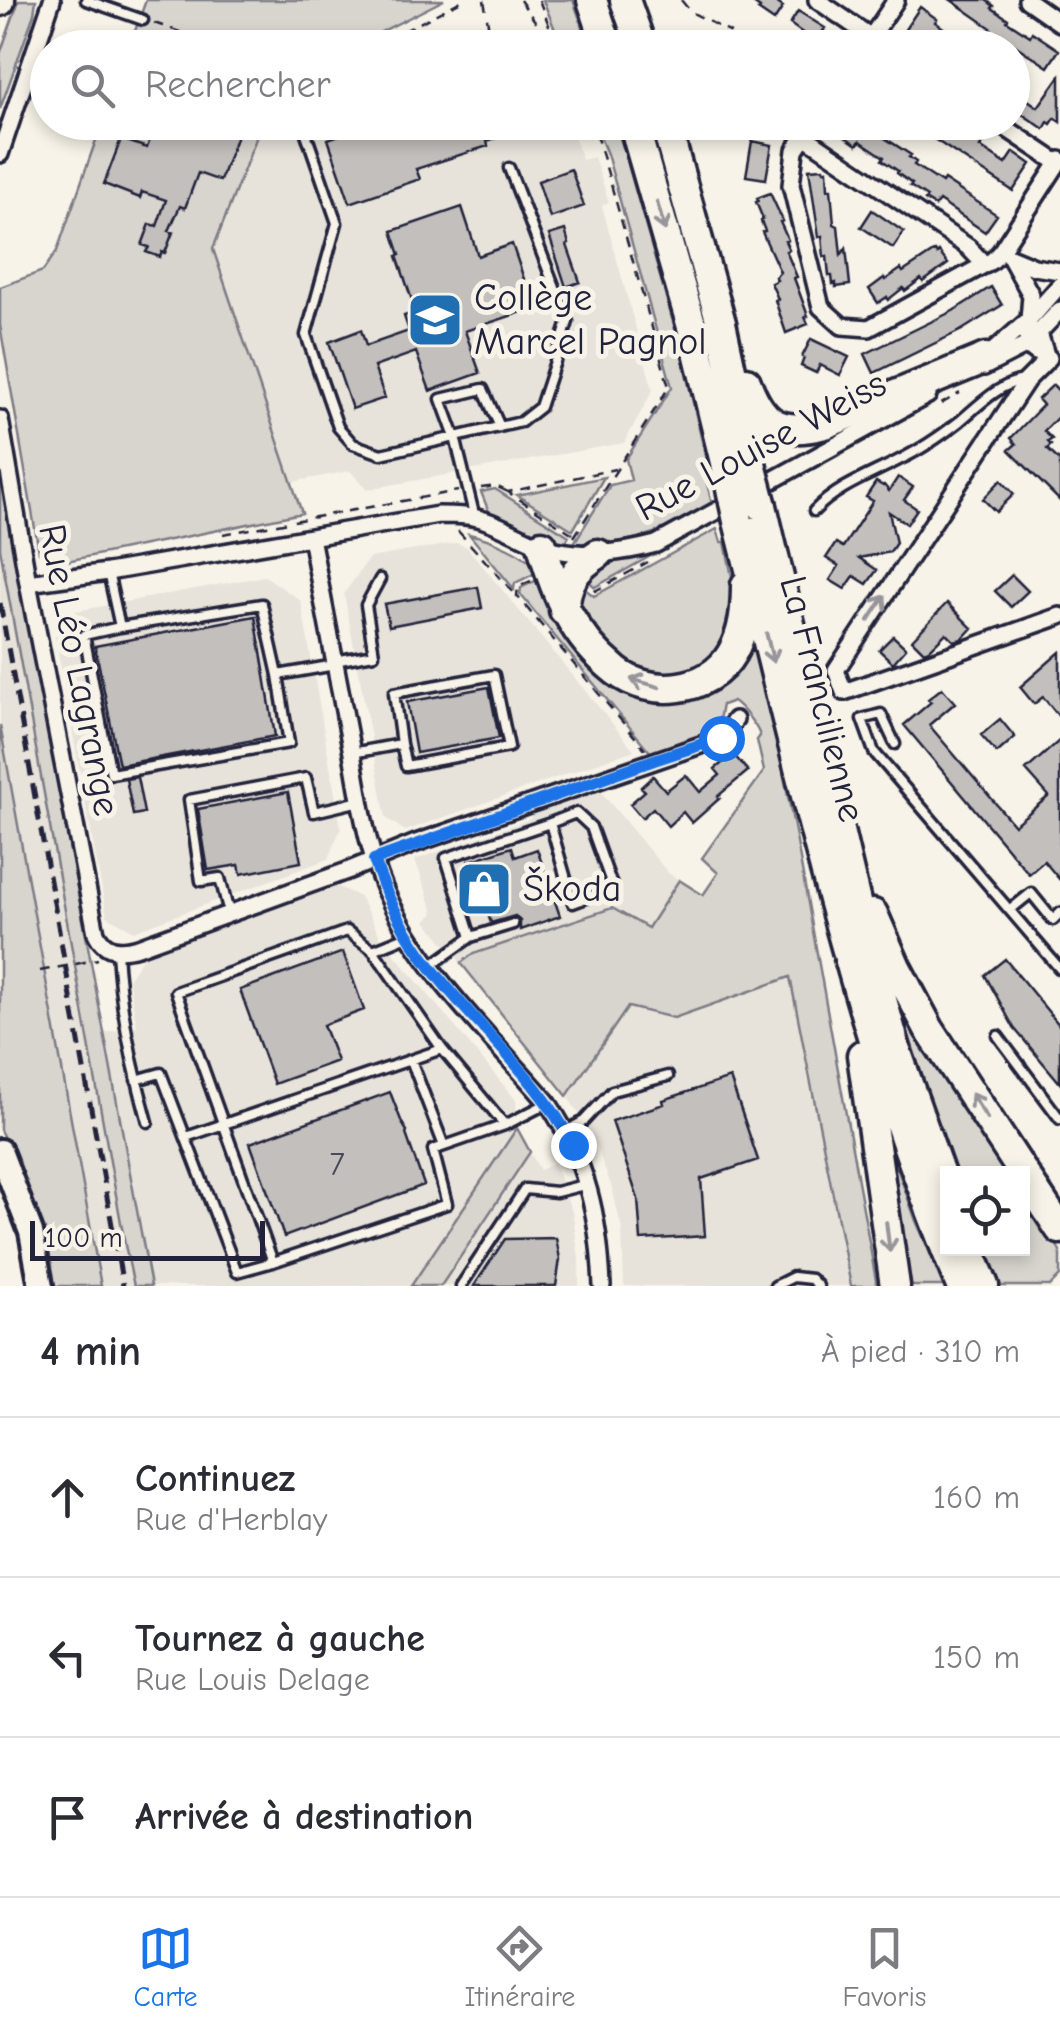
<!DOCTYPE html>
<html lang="fr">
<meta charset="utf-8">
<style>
:root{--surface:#fff;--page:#f2f2f3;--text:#2b2b33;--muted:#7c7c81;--line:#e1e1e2;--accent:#1a73e8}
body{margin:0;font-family:"Comic Neue",sans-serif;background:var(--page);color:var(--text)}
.controls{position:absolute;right:30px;bottom:30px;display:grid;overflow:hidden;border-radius:0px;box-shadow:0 5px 15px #0003}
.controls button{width:90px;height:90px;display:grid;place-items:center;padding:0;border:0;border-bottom:2px solid var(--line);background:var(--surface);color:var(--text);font:50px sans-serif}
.scale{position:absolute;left:30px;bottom:25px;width:235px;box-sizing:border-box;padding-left:10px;border:5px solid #22223b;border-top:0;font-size:28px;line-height:35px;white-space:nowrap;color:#22223b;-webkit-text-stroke:8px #f7f3e8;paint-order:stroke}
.stop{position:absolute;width:30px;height:30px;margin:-22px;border:8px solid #1a73e8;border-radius:50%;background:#fff}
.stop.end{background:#1a73e8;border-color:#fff;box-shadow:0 2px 10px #0008}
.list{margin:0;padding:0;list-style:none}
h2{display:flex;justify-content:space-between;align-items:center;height:130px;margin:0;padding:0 40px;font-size:42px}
h2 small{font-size:32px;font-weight:400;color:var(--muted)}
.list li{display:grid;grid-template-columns:65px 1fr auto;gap:30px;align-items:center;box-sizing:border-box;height:160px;padding:0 40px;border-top:2px solid var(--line)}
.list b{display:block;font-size:38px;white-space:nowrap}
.list p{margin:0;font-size:32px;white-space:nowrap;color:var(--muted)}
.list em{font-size:32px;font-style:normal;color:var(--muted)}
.icon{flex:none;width:55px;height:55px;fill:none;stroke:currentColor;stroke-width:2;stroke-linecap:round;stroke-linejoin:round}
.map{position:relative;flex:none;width:1060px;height:1286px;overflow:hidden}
.search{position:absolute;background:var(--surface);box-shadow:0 5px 15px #0003;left:30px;right:30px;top:30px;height:110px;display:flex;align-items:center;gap:25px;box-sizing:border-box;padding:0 35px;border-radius:55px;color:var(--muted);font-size:38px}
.sheet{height:610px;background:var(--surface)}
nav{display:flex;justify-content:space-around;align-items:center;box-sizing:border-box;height:140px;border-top:2px solid var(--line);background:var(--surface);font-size:28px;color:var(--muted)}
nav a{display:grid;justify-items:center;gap:5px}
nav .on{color:var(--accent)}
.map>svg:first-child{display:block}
.built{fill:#e7e3db}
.green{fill:#d8d5cf;stroke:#7d7c85;stroke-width:2.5}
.building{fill:#c2bfbd;stroke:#22223b;stroke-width:2.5}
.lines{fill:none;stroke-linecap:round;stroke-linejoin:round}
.lane-casing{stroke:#22223b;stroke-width:15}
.street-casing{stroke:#22223b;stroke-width:22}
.secondary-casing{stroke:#22223b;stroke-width:30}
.highway-casing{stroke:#22223b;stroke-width:35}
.path{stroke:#22223b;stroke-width:2.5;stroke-dasharray:10 8;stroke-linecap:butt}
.lane{stroke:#f7f3e8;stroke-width:8}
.street{stroke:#f7f3e8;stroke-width:15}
.secondary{stroke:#f7f3e8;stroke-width:22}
.highway{stroke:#f7f3e8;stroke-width:28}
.rail{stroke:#22223b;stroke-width:5;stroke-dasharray:15 8;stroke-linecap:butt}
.highway-bridge-casing{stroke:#22223b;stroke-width:35;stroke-linecap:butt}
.path-bridge{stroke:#22223b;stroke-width:2.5;stroke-dasharray:10 8;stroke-linecap:butt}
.highway-bridge{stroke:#f7f3e8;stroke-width:28}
.oneway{stroke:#97959a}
.route{stroke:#1a73e8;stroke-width:12}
.labels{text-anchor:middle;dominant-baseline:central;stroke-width:10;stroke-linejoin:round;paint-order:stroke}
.number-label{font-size:32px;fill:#4a495c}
.poi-label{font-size:38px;fill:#22223b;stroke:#f7f3e8;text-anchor:start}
.street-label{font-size:38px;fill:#22223b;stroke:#f7f3e8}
</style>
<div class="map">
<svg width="1060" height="1286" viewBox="0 0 1060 1286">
<rect width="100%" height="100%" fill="#f7f3e8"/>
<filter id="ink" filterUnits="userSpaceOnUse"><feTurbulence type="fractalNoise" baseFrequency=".01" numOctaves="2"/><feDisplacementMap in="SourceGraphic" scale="20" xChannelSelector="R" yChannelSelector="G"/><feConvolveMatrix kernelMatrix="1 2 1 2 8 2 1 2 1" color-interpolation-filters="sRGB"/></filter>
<g filter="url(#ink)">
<path class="built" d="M503,26L519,47H439Z
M262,123H570L582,160L594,157L609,202L602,206L653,390L624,443L368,489L350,471L292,482L213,249Z
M457,543L467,547L634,750L405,831L386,818L344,594L369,558Z
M0,548L125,1245L134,1286H101L77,1154L0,725Z
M265,576L301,601L341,828L328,859L134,931L107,916L83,791L89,790L86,772L80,773L55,636L71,612Z
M597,787L668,873L679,880L648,928L611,908L473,954L461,963L426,921L434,913L415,860L530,819L533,810Z
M334,885L360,897L381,938L516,1100L517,1128L411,1286H151L105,1033L137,1026L128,979L146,953Z
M790,977L851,1286H624L622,1230L612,1188L591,1132L567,1096L628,1007L674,1018Z
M530,1152L540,1170L554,1163L573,1215L579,1259V1286H441Z"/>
<path class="green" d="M19,0H36L34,14L0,109V54Z
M146,0H444L351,47L129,48Z
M543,0H573L590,47H562Z
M102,123H262L213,249L302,513L57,563L39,552L0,325V287L43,271L57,251Z
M594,123H615L623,147L679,343L708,467L705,475L712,504C658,533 637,546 574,543L610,485L631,480L626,459L672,387L607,154Z
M0,472L151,1286H134L125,1245L0,548Z
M604,477L573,530L517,495Z
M495,489L569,536L565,543L525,530L489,512L481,492Z
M717,529L721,542H725L734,587L735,610L725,646L694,673L661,678L627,665L577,613L576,582L594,596Z
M469,534C488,538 530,554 538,572L515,583L514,589Z
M665,548L595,587L582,575L604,561L642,557Z
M545,576L553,615L559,627L650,697L749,637L759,650L796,837L877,1286H851L790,977L674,1018L628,1007L567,1096L461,963L473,954L612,908L648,928L679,880L703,895L718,873L702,858L764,771L757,740L760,736C758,727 741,706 733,701L722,705L717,730L713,734L651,753L520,594L521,588Z
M0,725L101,1286H55C49,1231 25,1179 0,1130Z
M895,992L1011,1173H956L935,1116Z
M517,1128L530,1152L441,1286H411Z
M891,1151L916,1221L945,1286H905L886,1152Z
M1023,1192L1056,1243L1060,1252V1276L1050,1286H1001L986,1249L1022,1248Z"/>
<path class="building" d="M749,0H773L783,7L774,21L758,10L760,8Z
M951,0H986L994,6L992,8L1008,19L1007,21L1030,36L1032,32L1059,50L1048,67L1004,38L998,48H978L991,28Z
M920,7L937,19L935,22L972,48H915L900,37Z
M798,11L825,28L823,31L849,48H795L804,34L790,24Z
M1060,76V122L1055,118L1051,124L1048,122L1044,129L1012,107V89L1038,107Z
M156,122H242L220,181L198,173L185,208L180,206L169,231L173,232L165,253L162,252L160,257L146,252L149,247L142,245L150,224L157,226L166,200L142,192L140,198L104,184L121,139L147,148Z
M375,122H494L499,137L487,141L488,146L416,169L420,179L350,203L328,139Z
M824,122H860L911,155L909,157L916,162L914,165L942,183L944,180L997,215L985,232L939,201L935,206L925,200L927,197L910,186L912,184L897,173L898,171L882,160L884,157L860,141L857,145Z
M925,122H954L982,145L980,147L1006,164L1014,152L1031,164L1013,191L931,137L936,131Z
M752,141L772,145L766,179L746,176Z
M823,168L824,171L827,170L828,189H831L834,224L838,226L841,255L846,248L850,285L836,287V283L833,284L832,276H829L827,256L824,257L822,236L819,237L809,169Z
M571,169L584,206L550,218L538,181Z
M770,193L783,221L780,222L788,240L785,241L789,250L786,251L797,277L794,278L808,316L805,317L808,324L786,333L775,300L778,299L771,283L777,280L775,277L780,272L762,232L765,231L761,221L763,219L756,202L758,201L757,198Z
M462,207L478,256L512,244L534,308L465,331L480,373L430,391L416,352L374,367L385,398L352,409L329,342L361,330L366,346L409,331L404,316L416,312L397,256L400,255L392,231Z
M872,210L904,232L893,248L861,227Z
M565,230L569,244L567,245L580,282L566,287L549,235Z
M935,251L937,254L939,252L948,264L923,282L921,279L905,291L903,288L888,300L887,297L878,303L869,289L884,278L885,280L901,269L903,272Z
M991,287L1002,305L962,330L874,373L865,354L953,311Z
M811,339L849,357L840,375L820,365L816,373L801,366L804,358L802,357Z
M1053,385L1060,392V415L1044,431L1052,439L1048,442L1051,445L1047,449L1060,461V501L1009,450L1016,444L1011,438L1043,405L1038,399Z
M898,477L913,487L904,500L917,509L907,524L889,512L896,543L890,552L859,558L877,570L867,584L854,576L845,589L830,580L839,566L826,558L836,543L843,547L873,501L866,497L876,482L883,486L884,485L889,491Z
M1001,480L1014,494L996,512L983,499Z
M1012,575L1028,591L1011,607L995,591Z
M478,587L482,608L389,626L384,604Z
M947,603L972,628L962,639L954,641L946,633L929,650L924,652L912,640Z
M255,616L275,736L119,765L95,646Z
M893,636L906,648L893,663L879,650Z
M1060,652V718L1043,697L1034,704L1020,687Z
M489,687L499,738L416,753L407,702Z
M942,688L955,703L929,725L1014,825L1049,796L1026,770L1060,740V880L1044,861L1029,874L904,725L931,702L928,699Z
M1000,719L1015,737L997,753L981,735Z
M733,754L748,771L718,796L720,798L692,823L683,812L668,826L653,808L642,818L630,804L645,791L641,787L653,776L666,791L686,775L700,792L720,775L715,769Z
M137,777L144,813L133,815L126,779Z
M288,792L301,862L241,874L239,865L208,870L198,809Z
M512,847L515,857L537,849L560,916L520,930V921L515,916L491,923L469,861Z
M343,952L364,1010L323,1025L337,1061L274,1084L240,990Z
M1005,959L1060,1026V1083L1014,1028L985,975Z
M730,1078L758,1160L701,1179L705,1236L641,1240L638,1199L612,1121L664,1104L663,1100Z
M390,1092L402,1123L407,1131L406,1134L424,1185L284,1237L250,1143Z
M556,1238L560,1259L556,1286H474L505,1239Z"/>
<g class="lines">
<g class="lane-casing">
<path id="lane" d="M86,0L143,20
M302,122L337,223L306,335L338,427L353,444L381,454L521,422L540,407L568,322L509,168
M814,511C838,486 871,475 901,459C922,449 942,435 960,421C978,406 1001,382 1025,380
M475,518L455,437L441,399L483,389L500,427
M108,572L120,627L84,635L111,774L289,743L278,675L262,604L120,627
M334,661L374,654L366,605L380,579
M278,675L335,665
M895,744L881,714L862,719L874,752L1060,969
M352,753L401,744L406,766L509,747L494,675L394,693L401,744
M1010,910L1031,893L1053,920L1060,913
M229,913L220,878L201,881L189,800L306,778L314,812L360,801
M471,937L446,858L550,823L573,903L613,888L591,827L576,813L550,823
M373,950L410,935
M117,951C120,1009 132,1066 148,1122
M429,967L471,937L513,924
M998,1036L1060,1119
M442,1049L505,1125
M411,1060L444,1146
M136,1080L161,1073L237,1272L273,1262L176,992L347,931L373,950L442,1049L186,1137
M566,1131L584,1121L612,1091L668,1076
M273,1262L447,1204L433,1150L505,1125L548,1103
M461,1286L525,1189L556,1192L588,1184
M775,1286L793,1277L811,1279L818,1286"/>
</g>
<g class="street-casing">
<path id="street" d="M817,0L887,48
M1027,0L1060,23
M864,48L896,0
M813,122L795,150L791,185L821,307L842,326L869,328L993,260L1001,251L1060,160
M997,122L1058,163
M804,136L968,247L985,265
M0,154L52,0
M1039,333L1046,355L1036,352L1027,345L1031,295L1010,257L1034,267L1060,271
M1049,358L1027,380L836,670L844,692L1060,616
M982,361L1031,318L1060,285
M984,367L1027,345L1060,310
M0,419L28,583L96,933C105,952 120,952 138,947L347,871L416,843L721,738L735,720
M311,537C325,609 339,681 352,753C361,806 368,859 393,907C429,979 495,1041 548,1103C587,1162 599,1216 602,1286
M28,583L108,572L438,515C453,515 470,515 484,520C509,528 531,544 556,550C590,557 622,553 656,544L928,395"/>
</g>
<g class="secondary-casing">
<path id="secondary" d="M0,1151L31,1232L41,1286"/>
</g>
<g class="highway-casing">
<path id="highway" d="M592,0L608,48
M625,0L642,48
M0,1V0
M633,122L692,327L729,479
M665,122L721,323L753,472
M746,382C762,425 780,436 825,424L986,358
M762,506L864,936L897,1053L948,1197
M738,521C803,779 858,1040 961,1286
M542,545C556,596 573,636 616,671C650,698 709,693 732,653C744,632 746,609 746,585
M564,610C566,583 575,568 598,554
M873,914L896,967L929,1029L1060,1229
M862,1055L895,1286
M968,1248L984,1286"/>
</g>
<path class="path" d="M484,0L492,48
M520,0L554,48
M539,0L558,48
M681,0L691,12L731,33
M154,23L227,48
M372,48L463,0
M506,122L507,128
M941,404L960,393
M481,488L496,486L508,492
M458,531L516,595
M223,534L458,491
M573,534L508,492L615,469
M574,537L669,387L600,146L590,122
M531,581L518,587L517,596L645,749
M594,589L595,591L648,562
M76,964L98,959"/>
<use href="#lane" class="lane"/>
<use href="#street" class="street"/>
<use href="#secondary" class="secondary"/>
<use href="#highway" class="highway"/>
<path class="rail" d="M0,603L123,1286"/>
<g class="highway-bridge-casing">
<path id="highway-bridge" d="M753,472L762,506
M729,479L738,521"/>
</g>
<path class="path-bridge" d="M40,971L76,964"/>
<use href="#highway-bridge" class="highway-bridge"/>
</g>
<defs><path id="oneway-shaft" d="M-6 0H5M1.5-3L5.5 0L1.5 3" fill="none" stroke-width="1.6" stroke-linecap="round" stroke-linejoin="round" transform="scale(2.5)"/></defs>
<g class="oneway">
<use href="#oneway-shaft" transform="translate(661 216) rotate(74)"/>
<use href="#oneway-shaft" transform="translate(877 608) rotate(-57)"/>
<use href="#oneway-shaft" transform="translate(770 648) rotate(76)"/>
<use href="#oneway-shaft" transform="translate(645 683) rotate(-164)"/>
<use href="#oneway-shaft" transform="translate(979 1106) rotate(-123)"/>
<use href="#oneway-shaft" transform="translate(888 1237) rotate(83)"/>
</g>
</g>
<g class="lines" filter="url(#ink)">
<path class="route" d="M573,1145C539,1078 478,1028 432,969C406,937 387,898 374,860L654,760L721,738"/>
</g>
<defs>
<g id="school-square" transform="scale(2.875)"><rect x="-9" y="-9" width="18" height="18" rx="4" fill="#1f6fb2" stroke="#f7f3e8"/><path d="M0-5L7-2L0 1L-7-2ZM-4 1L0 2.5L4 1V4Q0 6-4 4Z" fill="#fff"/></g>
<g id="shop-square" transform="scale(2.875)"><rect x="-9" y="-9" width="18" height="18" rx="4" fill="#1f6fb2" stroke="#f7f3e8"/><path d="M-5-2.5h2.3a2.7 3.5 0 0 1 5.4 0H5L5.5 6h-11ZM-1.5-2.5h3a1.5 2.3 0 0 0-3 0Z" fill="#fff"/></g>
</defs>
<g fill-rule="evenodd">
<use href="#school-square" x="435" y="320"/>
<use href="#shop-square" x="484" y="889"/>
</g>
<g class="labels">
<g class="number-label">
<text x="337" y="1164">7</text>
</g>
<g class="poi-label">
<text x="474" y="298">Collège<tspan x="474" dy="44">Marcel Pagnol</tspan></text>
<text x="523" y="889">Škoda</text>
</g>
<g class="street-label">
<text transform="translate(761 446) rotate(-28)">Rue Louise Weiss</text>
<text transform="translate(79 670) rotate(79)">Rue Léo Lagrange</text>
<text transform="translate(822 699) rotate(76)">La Francilienne</text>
</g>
</g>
</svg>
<div class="controls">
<button><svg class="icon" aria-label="locate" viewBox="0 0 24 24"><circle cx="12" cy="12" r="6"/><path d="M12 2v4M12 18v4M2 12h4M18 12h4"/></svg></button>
</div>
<div class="scale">100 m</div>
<div class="stop" style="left:721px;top:738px"></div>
<div class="stop end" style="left:573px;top:1145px"></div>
<div class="search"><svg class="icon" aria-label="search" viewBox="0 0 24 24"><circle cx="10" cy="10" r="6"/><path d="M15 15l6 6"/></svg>Rechercher</div>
</div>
<section class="sheet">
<h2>4 min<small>À pied · 310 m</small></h2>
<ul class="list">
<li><svg class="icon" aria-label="ahead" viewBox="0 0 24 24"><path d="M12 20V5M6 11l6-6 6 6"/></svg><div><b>Continuez</b><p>Rue d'Herblay</p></div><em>160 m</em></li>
<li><svg class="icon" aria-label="left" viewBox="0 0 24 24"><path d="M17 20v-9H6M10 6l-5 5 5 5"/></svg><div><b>Tournez à gauche</b><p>Rue Louis Delage</p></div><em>150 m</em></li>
<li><svg class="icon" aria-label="arrive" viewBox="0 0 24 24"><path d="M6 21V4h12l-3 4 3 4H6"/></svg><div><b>Arrivée à destination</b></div></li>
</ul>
</section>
<nav>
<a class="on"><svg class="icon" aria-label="map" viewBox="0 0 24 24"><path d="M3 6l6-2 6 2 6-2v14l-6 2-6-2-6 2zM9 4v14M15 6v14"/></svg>Carte</a>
<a><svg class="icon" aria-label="directions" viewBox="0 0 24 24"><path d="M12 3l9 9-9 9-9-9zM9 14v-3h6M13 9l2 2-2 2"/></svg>Itinéraire</a>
<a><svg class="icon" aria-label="saved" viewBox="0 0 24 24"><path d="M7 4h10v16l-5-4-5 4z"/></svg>Favoris</a>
</nav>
